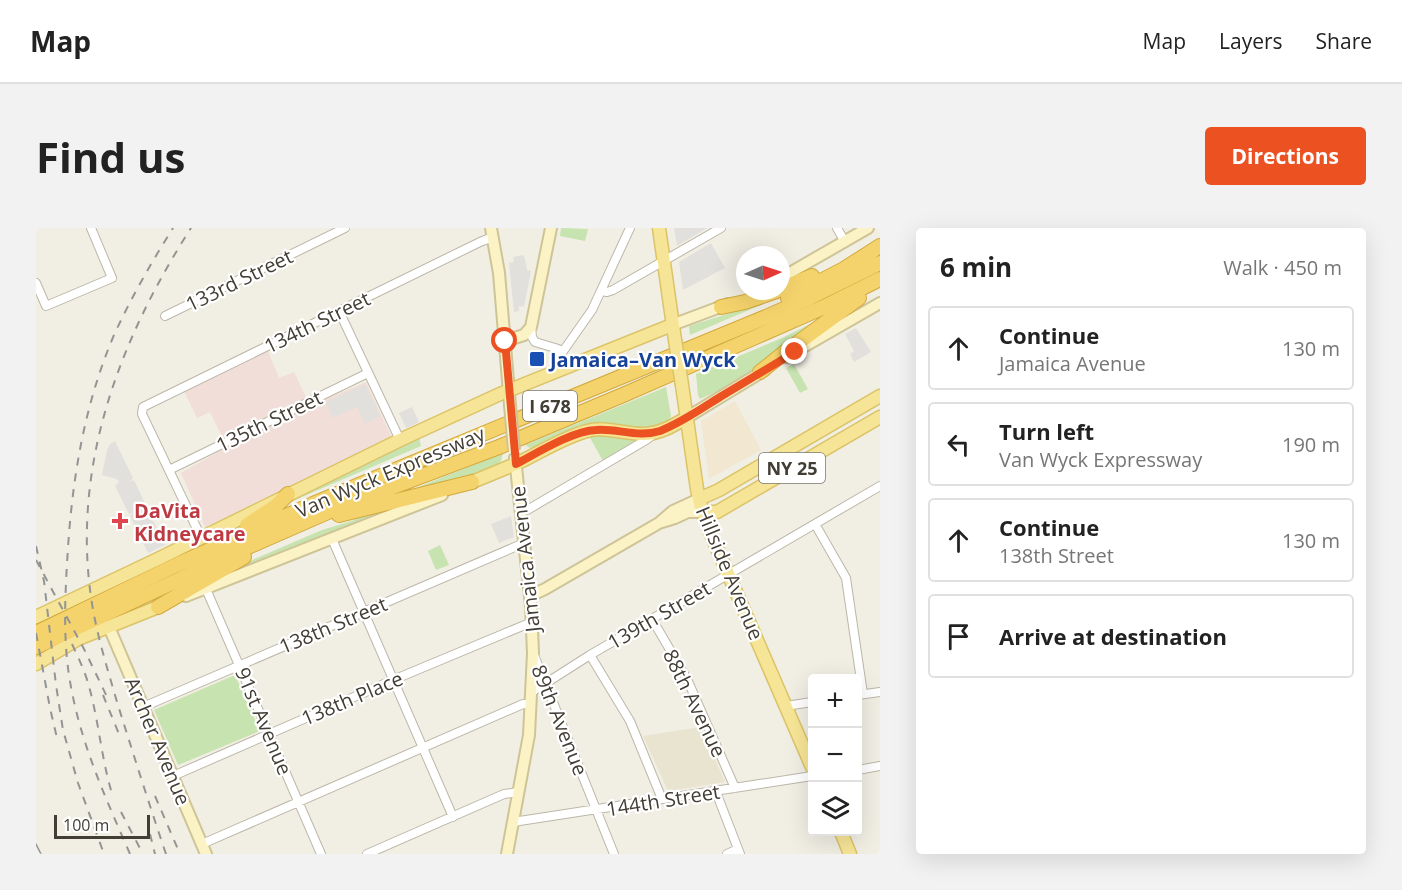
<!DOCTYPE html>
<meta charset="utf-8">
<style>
:root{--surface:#fff;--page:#f2f2f2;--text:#222;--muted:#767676;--line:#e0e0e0;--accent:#ec5221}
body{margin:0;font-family:"Open Sans",sans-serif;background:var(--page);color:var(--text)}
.controls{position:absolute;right:18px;bottom:18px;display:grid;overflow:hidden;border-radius:6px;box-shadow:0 6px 24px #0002}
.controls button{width:54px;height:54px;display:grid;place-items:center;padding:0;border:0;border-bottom:2px solid var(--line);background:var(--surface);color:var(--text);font:30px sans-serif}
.compass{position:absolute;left:700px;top:18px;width:54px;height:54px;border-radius:50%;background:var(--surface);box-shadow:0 6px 24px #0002;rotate:87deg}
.scale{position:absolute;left:18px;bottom:15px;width:96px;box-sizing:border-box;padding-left:6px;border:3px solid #433e35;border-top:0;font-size:16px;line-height:21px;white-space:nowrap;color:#433e35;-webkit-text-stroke:4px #fff;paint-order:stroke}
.stop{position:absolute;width:18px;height:18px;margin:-14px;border:4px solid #ec5221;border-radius:50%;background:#fff}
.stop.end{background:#ec5221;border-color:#fff;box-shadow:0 2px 6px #0008}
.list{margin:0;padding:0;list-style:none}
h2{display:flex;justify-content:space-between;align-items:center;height:78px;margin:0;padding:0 24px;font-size:26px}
h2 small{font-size:20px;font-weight:400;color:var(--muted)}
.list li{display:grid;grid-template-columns:39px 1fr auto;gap:18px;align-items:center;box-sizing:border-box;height:84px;margin:0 12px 12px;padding:0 12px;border:2px solid var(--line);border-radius:6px}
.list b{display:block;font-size:22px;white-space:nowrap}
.list p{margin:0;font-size:20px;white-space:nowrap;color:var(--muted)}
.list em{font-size:20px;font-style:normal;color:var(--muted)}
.icon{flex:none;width:33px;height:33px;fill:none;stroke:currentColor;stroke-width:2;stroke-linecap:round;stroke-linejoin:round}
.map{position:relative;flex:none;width:844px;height:626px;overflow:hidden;border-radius:6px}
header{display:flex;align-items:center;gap:36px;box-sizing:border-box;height:84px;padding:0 30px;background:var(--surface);border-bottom:2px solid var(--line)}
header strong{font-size:28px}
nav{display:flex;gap:33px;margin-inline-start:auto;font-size:21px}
.intro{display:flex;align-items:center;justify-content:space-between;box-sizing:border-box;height:144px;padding:0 36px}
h1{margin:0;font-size:42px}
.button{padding:15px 27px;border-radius:6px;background:var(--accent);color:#fff;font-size:21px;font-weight:700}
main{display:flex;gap:36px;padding:0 36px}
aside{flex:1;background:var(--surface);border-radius:6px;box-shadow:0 6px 24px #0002}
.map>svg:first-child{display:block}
.commercial{fill:#f2e7d0}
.education{fill:#e9e4cf}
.medical{fill:#f1ded8}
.green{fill:#c7e3af}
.parking{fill:#e2e0dc}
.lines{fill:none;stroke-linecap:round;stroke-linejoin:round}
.street-casing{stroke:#bcb7a8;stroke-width:10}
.secondary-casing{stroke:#cec497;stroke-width:14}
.primary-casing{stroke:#dbc368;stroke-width:15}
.highway-casing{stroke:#d2a93d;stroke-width:16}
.street{stroke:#fff;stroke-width:8}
.secondary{stroke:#fbf3c5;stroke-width:10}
.primary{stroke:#f7e597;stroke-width:12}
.highway{stroke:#f4d36c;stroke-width:14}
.tram{stroke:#949494;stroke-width:1.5}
.rail{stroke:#949494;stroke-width:2;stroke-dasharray:8 8;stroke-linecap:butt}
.secondary-bridge-casing{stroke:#cec497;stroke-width:14;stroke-linecap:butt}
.primary-bridge-casing{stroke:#dbc368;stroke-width:15;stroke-linecap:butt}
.secondary-bridge{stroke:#fbf3c5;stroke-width:10}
.primary-bridge{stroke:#f7e597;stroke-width:12}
.route{stroke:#ec5221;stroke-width:8}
.transit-dot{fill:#1a4fb4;stroke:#fff;stroke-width:2}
.health-dot{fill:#e0444e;stroke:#fff;stroke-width:2}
.labels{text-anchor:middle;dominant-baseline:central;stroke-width:4.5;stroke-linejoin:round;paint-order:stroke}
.shield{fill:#fff;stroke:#7b7872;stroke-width:1.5}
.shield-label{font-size:18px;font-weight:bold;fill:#433e35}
.street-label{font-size:20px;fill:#433e35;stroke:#fff}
.transit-label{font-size:20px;font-weight:bold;fill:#164399;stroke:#fff;text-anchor:start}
.health-label{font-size:20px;font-weight:bold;fill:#be3a42;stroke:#fff;text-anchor:start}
</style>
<header>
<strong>Map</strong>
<nav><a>Map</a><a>Layers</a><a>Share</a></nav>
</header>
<div class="intro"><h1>Find us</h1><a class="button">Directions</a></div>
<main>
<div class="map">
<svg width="844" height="626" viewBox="0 0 844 626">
<rect width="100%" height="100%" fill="#f1eee4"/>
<path class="commercial" d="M699,173L725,222L673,251L665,193Z"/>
<path class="education" d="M665,499L689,554L632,563L607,508Z"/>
<path class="medical" d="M231,121L243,150L258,144L274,178L330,154L355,208L275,249L169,299L145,245L191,219L174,184L161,190L148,163Z"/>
<path class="green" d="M525,0L552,1L549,13L524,8Z
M726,75L727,76L654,107L653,98Z
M787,91L705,153L664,171L662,167L660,146L746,110L772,97Z
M758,136L772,161L764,165L750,140Z
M630,159L635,188L633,193L615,200L599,201L553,197L499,219L494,220L489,217Z
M562,205L598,211L597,215L567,233L553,208Z
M383,209L385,218L247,277L246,276Z
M467,225L465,233L461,237L454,240L422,252L343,275Z
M372,276L208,341L209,335L286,302L319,292L318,289Z
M404,317L413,337L400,342L392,323Z
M199,447L224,503L142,537L118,482Z"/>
<path class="parking" d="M638,0H671L641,18Z
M675,15L689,40L647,62L643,34Z
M487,27L489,31L491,42L495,43L488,79L483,78V83L478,84L473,35L478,34L477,29Z
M820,100L835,124L818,134L814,126L818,123L809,106Z
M329,156L344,188L329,196L321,179L297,190L290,174Z
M376,179L383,194L370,200L363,185Z
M79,213L97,250L93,254L98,252L113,284L109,287L114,286L129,317L112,325L96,292L94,287L98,285L93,286L79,258L83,254L81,251L66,247L71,222L74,216Z
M475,288L478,309L463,315L455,296Z"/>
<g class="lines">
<g class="street-casing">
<path id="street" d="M801,0L809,14
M0,55L10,78L76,50L55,0
M565,63L571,64L577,62L685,0
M303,83L364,212
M129,88L309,0
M495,99L496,109L499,114L519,120L527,123
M521,142V134L523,129L556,82L594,0
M133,242L332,145
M485,284L493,281L610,212L618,206
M779,296L810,350L827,466
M165,309L106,186L107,179L444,14L457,9
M296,311L417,589
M170,361L285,626
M616,391L651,451L699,560
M498,427L578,626
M554,427L594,493L626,571
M496,464L554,427L844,258
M822,467L844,464
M750,478L776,474
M107,479L488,315
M822,542L844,538
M137,548L357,452L496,394
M680,564L704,626
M477,594L776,548
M166,616L487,476H495
M331,626L468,566L483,564
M691,626L702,621"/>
</g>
<g class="secondary-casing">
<path id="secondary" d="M455,0L463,45L474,177
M745,50L832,0
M636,97L692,76
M469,113L488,107L495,99L515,0
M750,129L844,75
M650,190L729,142
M626,294L639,290L652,284H667
M150,368L406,267
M494,368L509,361L623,295L637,283L663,271
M73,399L170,626
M471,626L493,507L497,425L495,378L479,230"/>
</g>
<g class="primary-casing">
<path id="primary" d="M623,0L639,112
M646,157L661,261L664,275L674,304L776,539
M436,254C453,247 471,240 488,232C508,222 529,209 551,203C569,198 588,206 607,206C623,206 637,198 650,190
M663,271L683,262L844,168
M667,284H681L844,189
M0,389L124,330L364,212L464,166L636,97
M0,436L42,411L122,379
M805,604L814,626"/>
</g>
<g class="highway-casing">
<path id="highway" d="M745,61L776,48
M752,70L808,41L844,18
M685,79L709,74L741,63
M724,144L748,125L823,70
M303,287L436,254
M211,297L240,278L252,266
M122,379L208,329
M0,405L138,338L277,276L730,89L773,70L844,35
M0,419L214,318L301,280L463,219L587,167L788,79L844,51"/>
</g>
<use href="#street" class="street"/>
<use href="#secondary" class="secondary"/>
<use href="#primary" class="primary"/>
<use href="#highway" class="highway"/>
<path class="tram" d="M0,616L5,626"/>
<path class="rail" d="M0,318L8,353L20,457L27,502L42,555L68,626
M0,332L48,421L73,473
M0,405L14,480L21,510
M36,416C42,429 48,441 52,455C63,492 65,531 77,569
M67,467L83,506
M119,568L144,626
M85,584L107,626
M114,606L119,626
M94,626C71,573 47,521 36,464C26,416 29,368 32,319C37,246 49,175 78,107C95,70 115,35 137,0
M130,626C113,576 97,525 81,474C71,439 60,405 55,369C36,236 84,111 155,0"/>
<g class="secondary-bridge-casing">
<path id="secondary-bridge" d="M474,177L478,222"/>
</g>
<g class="primary-bridge-casing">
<path id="primary-bridge" d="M639,112L646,157"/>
</g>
<use href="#secondary-bridge" class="secondary-bridge"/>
<use href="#primary-bridge" class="primary-bridge"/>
</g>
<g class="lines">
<path class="route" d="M469,113L480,236C501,225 536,203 560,202C581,200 602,210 624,203C645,195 665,181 684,169C709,154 734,139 759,124"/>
</g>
<rect class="transit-dot" x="493" y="123" width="16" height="16" rx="3"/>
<path class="health-dot" d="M81 284h6v6h6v6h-6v6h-6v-6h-6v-6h6z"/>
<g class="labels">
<g class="shield">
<rect x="487" y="163" width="54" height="30" rx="4.5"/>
<rect x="723" y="225" width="66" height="30" rx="4.5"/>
</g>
<g class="shield-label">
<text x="514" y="178">I 678</text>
<text x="756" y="240">NY 25</text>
</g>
<g class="street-label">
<text transform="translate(203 52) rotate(-26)">133rd Street</text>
<text transform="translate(281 94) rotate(-26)">134th Street</text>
<text transform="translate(233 193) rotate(-26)">135th Street</text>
<text transform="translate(354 244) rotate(-23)">Van Wyck Expressway</text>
<text transform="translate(489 331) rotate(-96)">Jamaica Avenue</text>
<text transform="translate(694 345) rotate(67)">Hillside Avenue</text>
<text transform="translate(623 387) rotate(-30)">139th Street</text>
<text transform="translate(297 397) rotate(-23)">138th Street</text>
<text transform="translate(316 470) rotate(-23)">138th Place</text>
<text transform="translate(659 475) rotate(64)">88th Avenue</text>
<text transform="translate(524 492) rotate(68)">89th Avenue</text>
<text transform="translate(228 493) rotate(67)">91st Avenue</text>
<text transform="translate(122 513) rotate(67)">Archer Avenue</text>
<text transform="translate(627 572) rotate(-9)">144th Street</text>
</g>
<g class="transit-label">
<text x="514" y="131">Jamaica–Van Wyck</text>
</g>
<g class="health-label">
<text x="98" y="282">DaVita<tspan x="98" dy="23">Kidneycare</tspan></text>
</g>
</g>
</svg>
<div class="controls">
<button>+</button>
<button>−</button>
<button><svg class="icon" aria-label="layers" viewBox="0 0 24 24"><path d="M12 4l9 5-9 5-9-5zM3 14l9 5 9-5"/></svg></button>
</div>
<svg class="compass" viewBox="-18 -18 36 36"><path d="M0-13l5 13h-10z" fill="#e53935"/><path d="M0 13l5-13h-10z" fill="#767676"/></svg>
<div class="scale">100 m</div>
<div class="stop" style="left:469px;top:113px"></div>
<div class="stop end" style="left:759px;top:124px"></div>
</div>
<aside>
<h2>6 min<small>Walk · 450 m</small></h2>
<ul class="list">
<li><svg class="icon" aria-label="ahead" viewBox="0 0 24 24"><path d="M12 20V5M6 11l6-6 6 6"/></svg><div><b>Continue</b><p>Jamaica Avenue</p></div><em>130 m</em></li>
<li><svg class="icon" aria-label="left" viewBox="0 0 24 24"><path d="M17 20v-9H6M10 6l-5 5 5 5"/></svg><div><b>Turn left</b><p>Van Wyck Expressway</p></div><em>190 m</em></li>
<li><svg class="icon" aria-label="ahead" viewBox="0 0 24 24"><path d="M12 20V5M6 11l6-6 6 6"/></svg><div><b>Continue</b><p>138th Street</p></div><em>130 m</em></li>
<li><svg class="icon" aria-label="arrive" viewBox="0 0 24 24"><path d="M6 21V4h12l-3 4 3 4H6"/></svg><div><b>Arrive at destination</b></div></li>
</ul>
</aside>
</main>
